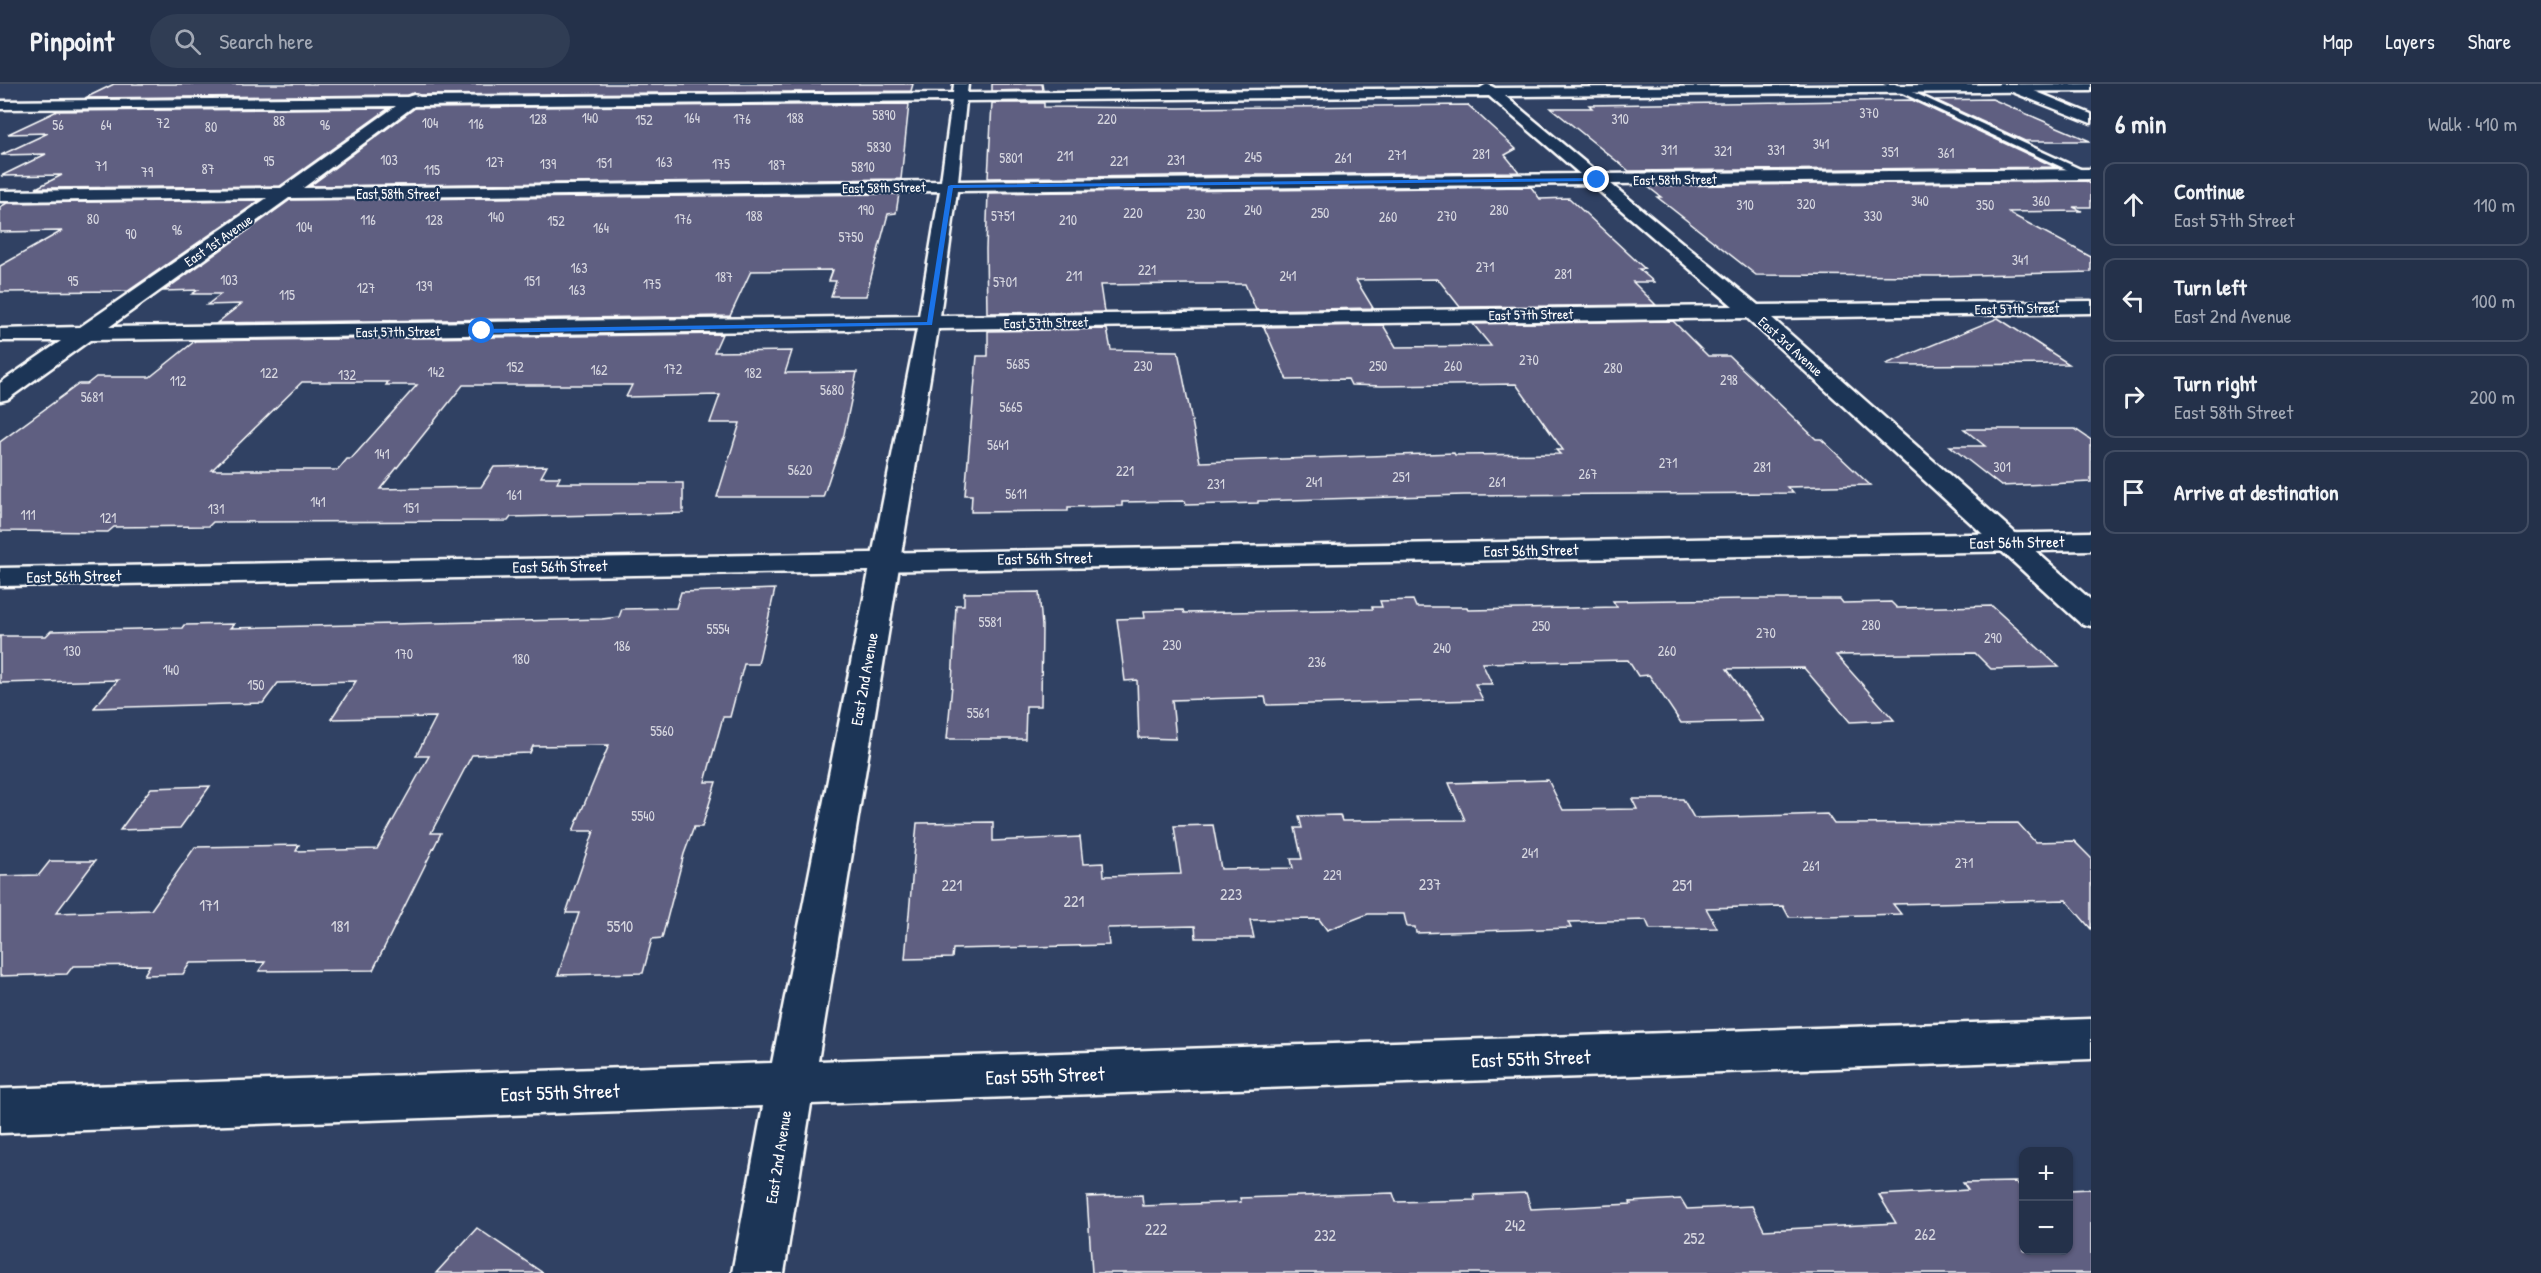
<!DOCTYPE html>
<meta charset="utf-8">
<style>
:root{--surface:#24314a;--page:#303d54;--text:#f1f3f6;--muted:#a3a9b5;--line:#414c62}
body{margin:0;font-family:"Patrick Hand",sans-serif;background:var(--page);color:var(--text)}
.controls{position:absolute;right:18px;bottom:18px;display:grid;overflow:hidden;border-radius:12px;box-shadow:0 2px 4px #0004}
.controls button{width:54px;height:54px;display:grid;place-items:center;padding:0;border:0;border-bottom:2px solid var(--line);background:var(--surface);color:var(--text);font:30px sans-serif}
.stop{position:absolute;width:18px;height:18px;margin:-14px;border:4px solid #1a73e8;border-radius:50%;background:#fff}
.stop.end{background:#1a73e8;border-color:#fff;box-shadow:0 2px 6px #0008}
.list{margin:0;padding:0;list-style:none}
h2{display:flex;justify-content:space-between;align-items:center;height:78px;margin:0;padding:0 24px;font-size:26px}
h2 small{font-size:20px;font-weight:400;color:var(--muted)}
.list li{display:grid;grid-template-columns:39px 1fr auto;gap:18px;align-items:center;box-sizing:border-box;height:84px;margin:0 12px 12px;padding:0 12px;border:2px solid var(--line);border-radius:12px}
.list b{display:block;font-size:22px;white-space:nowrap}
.list p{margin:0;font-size:20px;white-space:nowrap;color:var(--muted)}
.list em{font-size:20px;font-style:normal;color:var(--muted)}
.icon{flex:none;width:33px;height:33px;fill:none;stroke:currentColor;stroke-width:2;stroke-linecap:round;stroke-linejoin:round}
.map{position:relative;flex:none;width:2091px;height:1189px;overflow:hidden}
header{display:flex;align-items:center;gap:36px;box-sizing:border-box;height:84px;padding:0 30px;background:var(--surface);border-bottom:2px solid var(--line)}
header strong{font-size:28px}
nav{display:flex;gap:33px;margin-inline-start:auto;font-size:21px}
.search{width:420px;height:54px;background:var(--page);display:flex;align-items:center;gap:15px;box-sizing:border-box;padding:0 21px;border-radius:33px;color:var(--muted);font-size:22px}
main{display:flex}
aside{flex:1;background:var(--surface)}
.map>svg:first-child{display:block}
.building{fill:#5e5f81;stroke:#fff;stroke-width:1.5;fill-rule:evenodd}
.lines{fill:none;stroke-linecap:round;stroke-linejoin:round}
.service-casing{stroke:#fff;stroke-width:5}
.minor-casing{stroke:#fff;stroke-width:5}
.tertiary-casing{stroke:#fff;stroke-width:5}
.secondary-casing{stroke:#fff;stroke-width:5}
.service{fill:#1d3557;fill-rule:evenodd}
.minor{fill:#1d3557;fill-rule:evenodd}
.tertiary{fill:#1d3557;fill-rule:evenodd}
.secondary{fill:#1d3557;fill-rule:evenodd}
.route{fill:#1a73e8}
.labels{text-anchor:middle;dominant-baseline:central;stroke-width:4.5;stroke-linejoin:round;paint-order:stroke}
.number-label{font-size:14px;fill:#d7d7e0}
.far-street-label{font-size:14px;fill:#fff;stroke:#1d3557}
.street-label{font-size:16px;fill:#fff;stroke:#1d3557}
.near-number-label{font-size:16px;fill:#d7d7e0}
.near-street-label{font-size:20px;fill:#fff;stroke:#1d3557}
</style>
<header>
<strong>Pinpoint</strong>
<div class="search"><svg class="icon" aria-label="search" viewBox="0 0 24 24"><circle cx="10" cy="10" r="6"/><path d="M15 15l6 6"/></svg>Search here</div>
<nav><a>Map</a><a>Layers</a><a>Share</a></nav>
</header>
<main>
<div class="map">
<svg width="2091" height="1189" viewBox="0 0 2091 1189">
<rect width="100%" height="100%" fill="#304163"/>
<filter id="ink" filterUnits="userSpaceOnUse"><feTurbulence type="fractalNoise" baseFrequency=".0167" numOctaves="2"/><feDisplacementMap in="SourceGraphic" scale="12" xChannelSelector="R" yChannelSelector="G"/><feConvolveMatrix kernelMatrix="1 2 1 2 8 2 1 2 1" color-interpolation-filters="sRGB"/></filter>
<g filter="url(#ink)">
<path class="building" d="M114,0H913L911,7L420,11L413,9L407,11L85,14Z
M992,0H1042L1043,6L992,7Z
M1992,15L2090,57H2025L1935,16Z
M1912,16L2055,83L1629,87L1551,24H1592L1589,21Z
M992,19H1044V23L1179,24L1468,21L1516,65L1505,71L1519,88L988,94Z
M909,20L901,95L310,102L415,24Z
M389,24L280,102L36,104L62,91L1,92L46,70L1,71L48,49L8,50L57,27Z
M2086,97L2091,100V123H2073L2082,127L2007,128L2091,173V188L1937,192L1756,191L1657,113H1661L1647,102Z
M1531,103L1540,115L1569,114L1645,185H1639L1654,198H1633L1656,221L1460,223L1438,195L1356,196L1373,224L1256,226L1245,200H1191L1100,201L1104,228L987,229L986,165L988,109Z
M899,110L896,129L888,130L866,212H831L836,197H829L833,186L751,187L730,232L217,239L241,220L207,221L221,210H192L198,206L164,207L290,116Z
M260,116L128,207L0,208V182L62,147L0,148V123L7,119Z
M1998,234L2069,280L1887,281L1886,280Z
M1673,237L1708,272H1729L1816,355H1821L1870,401L1787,403L1793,409L1464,411L1258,417V419L1186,421L1185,417L1122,418V422L1068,423V427L971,428L972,411H965L977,272H988V247L1107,245L1111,266L1178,267L1200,378L1454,369L1455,371L1560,370L1556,366H1563L1516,300L1382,302L1351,301L1348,295L1287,296L1264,243L1383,241L1396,263L1491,262L1473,240Z
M722,250L714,268L792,267L785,289L857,288L844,350L823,413H717L740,339H710L720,311L626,313L632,301H463L380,405L481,403L494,383L547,382L541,393H560L557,399H683V429L511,433L508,437L213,438L209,442L114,443L108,448L0,447V358L79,300H87L96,293H150L195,257ZM302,298H388L386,301H417L351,375H347L338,386H212Z
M1964,345H2075L2091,356V398L2001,402L1950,362H1985Z
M775,505L758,580H744L730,633H723L705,698H716L702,743H694L684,770L662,854L652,855L643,889L558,891L579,829H566L594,747H573L609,661L533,662L530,669L472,671L431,749H441L373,886L259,887L265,878L190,879L183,890L144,891L150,881L73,882L67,890L0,892V792L39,791L50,777H95L56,829L151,826L195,763L299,761L296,767L377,765L429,672H416L436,633L331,635L356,597L278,599L263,619L94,624L118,596L0,599V552H46L51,547L182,544L184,541L234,540L230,544L602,535L619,533L622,525L676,524L681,508Z
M1039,508L1042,542L1041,622H1026L1025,655H947L952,601L956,521H964V509Z
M1745,515H1840L1843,519L1891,518L1897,524L1992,522L2059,583L1991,585L1975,569L1836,571L1894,636L1850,638L1804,584L1727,585L1764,637L1681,639L1649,591L1638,592L1628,576L1482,579L1492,600H1475L1483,616L1267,621L1265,613L1172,616L1176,655L1139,654L1137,596L1125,597L1117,535L1145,534L1144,527L1183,526L1184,529L1373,525L1372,523H1382L1380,517L1413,516L1416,523H1467L1468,526L1617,523L1613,517Z
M1548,696L1563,726L1637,725L1632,715H1683L1694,734L1827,730L1834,740L2018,739L2035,758L2074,757L2091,774V845L2066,816L1893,820L1901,830L1789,833L1783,822L1706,824L1717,844L1650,845L1646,836L1568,838L1571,844L1416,849L1415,843H1407L1404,830H1368L1327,846L1319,835L1250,836L1254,854H1196L1195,842L1107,844L1109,861L953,865L952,874L905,875L917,739L993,738V757L1080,753L1083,780L1103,779L1104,792L1181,790L1174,742L1213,741L1221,785L1293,784L1291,775H1302L1295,744H1302L1299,732L1340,731L1342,737L1465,736L1449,699Z
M210,702L180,744L120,746L151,704Z
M2016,1098L2024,1106V1167H2068V1106L2091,1105V1189H1092L1087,1113L1142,1111L1143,1122L1241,1118L1240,1114L1393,1109L1396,1118L1475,1116L1474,1111L1526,1109L1531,1125L1631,1120L1630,1118L1681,1115L1687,1125L1752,1122L1764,1146L1896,1139L1879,1111L1968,1106L1963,1099Z
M477,1144L543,1189H436Z"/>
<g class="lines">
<g class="service-casing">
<path id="service" d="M1883,0H1895L2091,90L2089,92H2081Z"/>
</g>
<g class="minor-casing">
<path id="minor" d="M954,0H968L967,9L1480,4L1487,0L1495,4L2091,0V7L1505,12L1599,90L2091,85V95L1611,100L1758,221L2091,217V229L1772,234L2091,516V542L2080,539L1747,234L938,245L818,977L2091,935V975L811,1020L784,1189H732L763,1022L0,1049V1005L772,979L917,245L90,256L8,315L0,317V299L61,257H0V245L80,243L267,114L0,117V107L281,104L396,22L0,25V17L407,13L414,11L420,13L953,9ZM1489,12L1580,90L958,97L966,17ZM952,17L941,97L303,104L414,22ZM1591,100L1733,222L940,232L957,107ZM940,107L919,232L109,243L289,114Z"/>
</g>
<g class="tertiary-casing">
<path id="tertiary" d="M2091,448V466L0,502V484Z"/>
</g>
<g class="secondary-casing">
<path id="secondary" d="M1998,0H2017L2091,30V39L2000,3Z"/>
</g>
<use href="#service" class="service"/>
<use href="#minor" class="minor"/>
<use href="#tertiary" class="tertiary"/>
<use href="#secondary" class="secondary"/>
</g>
</g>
<path class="route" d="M1597,94L1598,97L953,104L932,241L482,249L479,247L482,245L927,238L948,102L951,101Z"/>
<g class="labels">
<g class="number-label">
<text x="1869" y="28">370</text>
<text x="884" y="30">5890</text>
<text x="590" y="33">140</text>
<text x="692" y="33">164</text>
<text x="795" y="33">188</text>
<text x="538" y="34">128</text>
<text x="742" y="34">176</text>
<text x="1107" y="34">220</text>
<text x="1620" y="34">310</text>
<text x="644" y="35">152</text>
<text x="279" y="36">88</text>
<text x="163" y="38">72</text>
<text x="430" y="38">104</text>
<text x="476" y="39">116</text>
<text x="58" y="40">56</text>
<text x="106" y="40">64</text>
<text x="325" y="40">96</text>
<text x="211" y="42">80</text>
<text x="1821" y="59">341</text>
<text x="879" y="62">5830</text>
<text x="1669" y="65">311</text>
<text x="1776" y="65">331</text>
<text x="1723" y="66">321</text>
<text x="1890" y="67">351</text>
<text x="1946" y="68">361</text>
<text x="1481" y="69">281</text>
<text x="1397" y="70">271</text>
<text x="1065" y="71">211</text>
<text x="1253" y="72">245</text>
<text x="1011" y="73">5801</text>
<text x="1343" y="73">261</text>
<text x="389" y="75">103</text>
<text x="1176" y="75">231</text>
<text x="269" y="76">95</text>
<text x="1119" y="76">221</text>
<text x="495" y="77">127</text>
<text x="664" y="77">163</text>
<text x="604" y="78">151</text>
<text x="548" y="79">139</text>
<text x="721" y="79">175</text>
<text x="777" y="80">187</text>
<text x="101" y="81">71</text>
<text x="863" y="82">5810</text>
<text x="208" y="84">87</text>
<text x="432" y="85">115</text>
<text x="147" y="87">79</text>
<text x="1920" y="116">340</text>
<text x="2041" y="116">360</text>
<text x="1806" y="119">320</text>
<text x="1745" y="120">310</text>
<text x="1985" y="120">350</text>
<text x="866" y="125">190</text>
<text x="1253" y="125">240</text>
<text x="1499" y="125">280</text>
<text x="1133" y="128">220</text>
<text x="1320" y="128">250</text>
<text x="1196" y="129">230</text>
<text x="754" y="131">188</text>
<text x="1003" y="131">5751</text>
<text x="1447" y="131">270</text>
<text x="1873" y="131">330</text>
<text x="496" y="132">140</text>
<text x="1388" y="132">260</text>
<text x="93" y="134">80</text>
<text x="683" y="134">176</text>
<text x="368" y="135">116</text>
<text x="434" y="135">128</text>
<text x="1068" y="135">210</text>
<text x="556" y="136">152</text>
<text x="304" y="142">104</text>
<text x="601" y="143">164</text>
<text x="177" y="145">96</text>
<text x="131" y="149">90</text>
<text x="851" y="152">5750</text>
<text x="2020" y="175">341</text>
<text x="1485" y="182">271</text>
<text x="579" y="183">163</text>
<text x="1147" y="185">221</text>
<text x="1563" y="189">281</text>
<text x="1074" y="191">211</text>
<text x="1288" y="191">241</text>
<text x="724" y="192">187</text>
<text x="229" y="195">103</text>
<text x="73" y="196">95</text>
<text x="532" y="196">151</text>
<text x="1005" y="197">5701</text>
<text x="652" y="199">175</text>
<text x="424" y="201">139</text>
<text x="366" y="203">127</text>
<text x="577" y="205">163</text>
<text x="287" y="210">115</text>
<text x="1529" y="275">270</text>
<text x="1018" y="279">5685</text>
<text x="1143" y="281">230</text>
<text x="1378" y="281">250</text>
<text x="1453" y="281">260</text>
<text x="515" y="282">152</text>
<text x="1613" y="283">280</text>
<text x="673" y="284">172</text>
<text x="599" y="285">162</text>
<text x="436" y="287">142</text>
<text x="269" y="288">122</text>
<text x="753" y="288">182</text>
<text x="347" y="290">132</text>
<text x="1729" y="295">298</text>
<text x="178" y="296">112</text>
<text x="832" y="305">5680</text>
<text x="92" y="312">5681</text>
<text x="1011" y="322">5665</text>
<text x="998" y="360">5641</text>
<text x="382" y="369">141</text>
<text x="1668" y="378">271</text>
<text x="1762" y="382">281</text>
<text x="2002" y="382">301</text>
<text x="800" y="385">5620</text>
<text x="1125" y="386">221</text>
<text x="1588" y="389">267</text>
<text x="1401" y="392">251</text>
<text x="1314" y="397">241</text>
<text x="1497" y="397">261</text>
<text x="1216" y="399">231</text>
<text x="1016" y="409">5611</text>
<text x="514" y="410">161</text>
<text x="318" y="417">141</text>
<text x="411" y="423">151</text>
<text x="216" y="424">131</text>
<text x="28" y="430">111</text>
<text x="108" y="433">121</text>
<text x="990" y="537">5581</text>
<text x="1871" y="540">280</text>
<text x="1541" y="541">250</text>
<text x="718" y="544">5554</text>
<text x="1766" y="548">270</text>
<text x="1993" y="553">290</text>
<text x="1172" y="560">230</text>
<text x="622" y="561">186</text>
<text x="1442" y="563">240</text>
<text x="72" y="566">130</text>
<text x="1667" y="566">260</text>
<text x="404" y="569">170</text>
<text x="521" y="574">180</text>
<text x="1317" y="577">236</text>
<text x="171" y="585">140</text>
<text x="256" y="600">150</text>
<text x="978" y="628">5561</text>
<text x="662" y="646">5560</text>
<text x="643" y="731">5540</text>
<text x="1530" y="768">241</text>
<text x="1964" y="778">271</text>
<text x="1811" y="781">261</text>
<text x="1332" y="790">229</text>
</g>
<g class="far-street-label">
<text transform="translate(1675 95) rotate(-1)">East 58th Street</text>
<text transform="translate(884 103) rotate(-1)">East 58th Street</text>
<text x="398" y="109">East 58th Street</text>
<text transform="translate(218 156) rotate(-35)">East 1st Avenue</text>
<text transform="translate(2017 224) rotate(-1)">East 57th Street</text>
<text transform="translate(1531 230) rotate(-1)">East 57th Street</text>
<text transform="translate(1046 238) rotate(-1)">East 57th Street</text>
<text transform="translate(398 247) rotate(-1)">East 57th Street</text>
<text transform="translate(1791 262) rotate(42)">East 3rd Avenue</text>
</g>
<g class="street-label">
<text transform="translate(2017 458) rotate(-1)">East 56th Street</text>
<text transform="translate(1531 466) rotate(-1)">East 56th Street</text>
<text transform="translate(1045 474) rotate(-1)">East 56th Street</text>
<text transform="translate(560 482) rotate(-1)">East 56th Street</text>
<text transform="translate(74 492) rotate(-1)">East 56th Street</text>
<text transform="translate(864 595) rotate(-80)">East 2nd Avenue</text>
<text transform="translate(778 1073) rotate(-81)">East 2nd Avenue</text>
</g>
<g class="near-number-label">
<text x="1430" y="800">237</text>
<text x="952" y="801">221</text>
<text x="1682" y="801">251</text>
<text x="1231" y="810">223</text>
<text x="1074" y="817">221</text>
<text x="209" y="821">171</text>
<text x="340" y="842">181</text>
<text x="620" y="842">5510</text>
<text x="1515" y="1141">242</text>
<text x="1156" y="1145">222</text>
<text x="1925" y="1150">262</text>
<text x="1325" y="1151">232</text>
<text x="1694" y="1154">252</text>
</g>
<g class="near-street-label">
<text transform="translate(1531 974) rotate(-2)">East 55th Street</text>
<text transform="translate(1045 991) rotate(-2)">East 55th Street</text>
<text transform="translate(560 1008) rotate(-2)">East 55th Street</text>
</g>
</g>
</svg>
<div class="controls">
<button>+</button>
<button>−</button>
</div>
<div class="stop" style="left:482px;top:247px"></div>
<div class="stop end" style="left:1597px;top:96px"></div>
</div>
<aside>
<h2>6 min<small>Walk · 410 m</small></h2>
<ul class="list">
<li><svg class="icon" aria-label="ahead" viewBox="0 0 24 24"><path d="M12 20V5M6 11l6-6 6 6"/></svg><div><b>Continue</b><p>East 57th Street</p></div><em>110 m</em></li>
<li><svg class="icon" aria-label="left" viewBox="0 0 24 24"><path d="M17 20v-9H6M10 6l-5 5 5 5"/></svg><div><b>Turn left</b><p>East 2nd Avenue</p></div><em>100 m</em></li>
<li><svg class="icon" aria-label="right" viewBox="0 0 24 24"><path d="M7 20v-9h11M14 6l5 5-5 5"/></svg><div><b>Turn right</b><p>East 58th Street</p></div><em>200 m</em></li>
<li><svg class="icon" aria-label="arrive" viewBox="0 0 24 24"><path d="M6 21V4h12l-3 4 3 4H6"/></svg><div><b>Arrive at destination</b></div></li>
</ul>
</aside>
</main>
